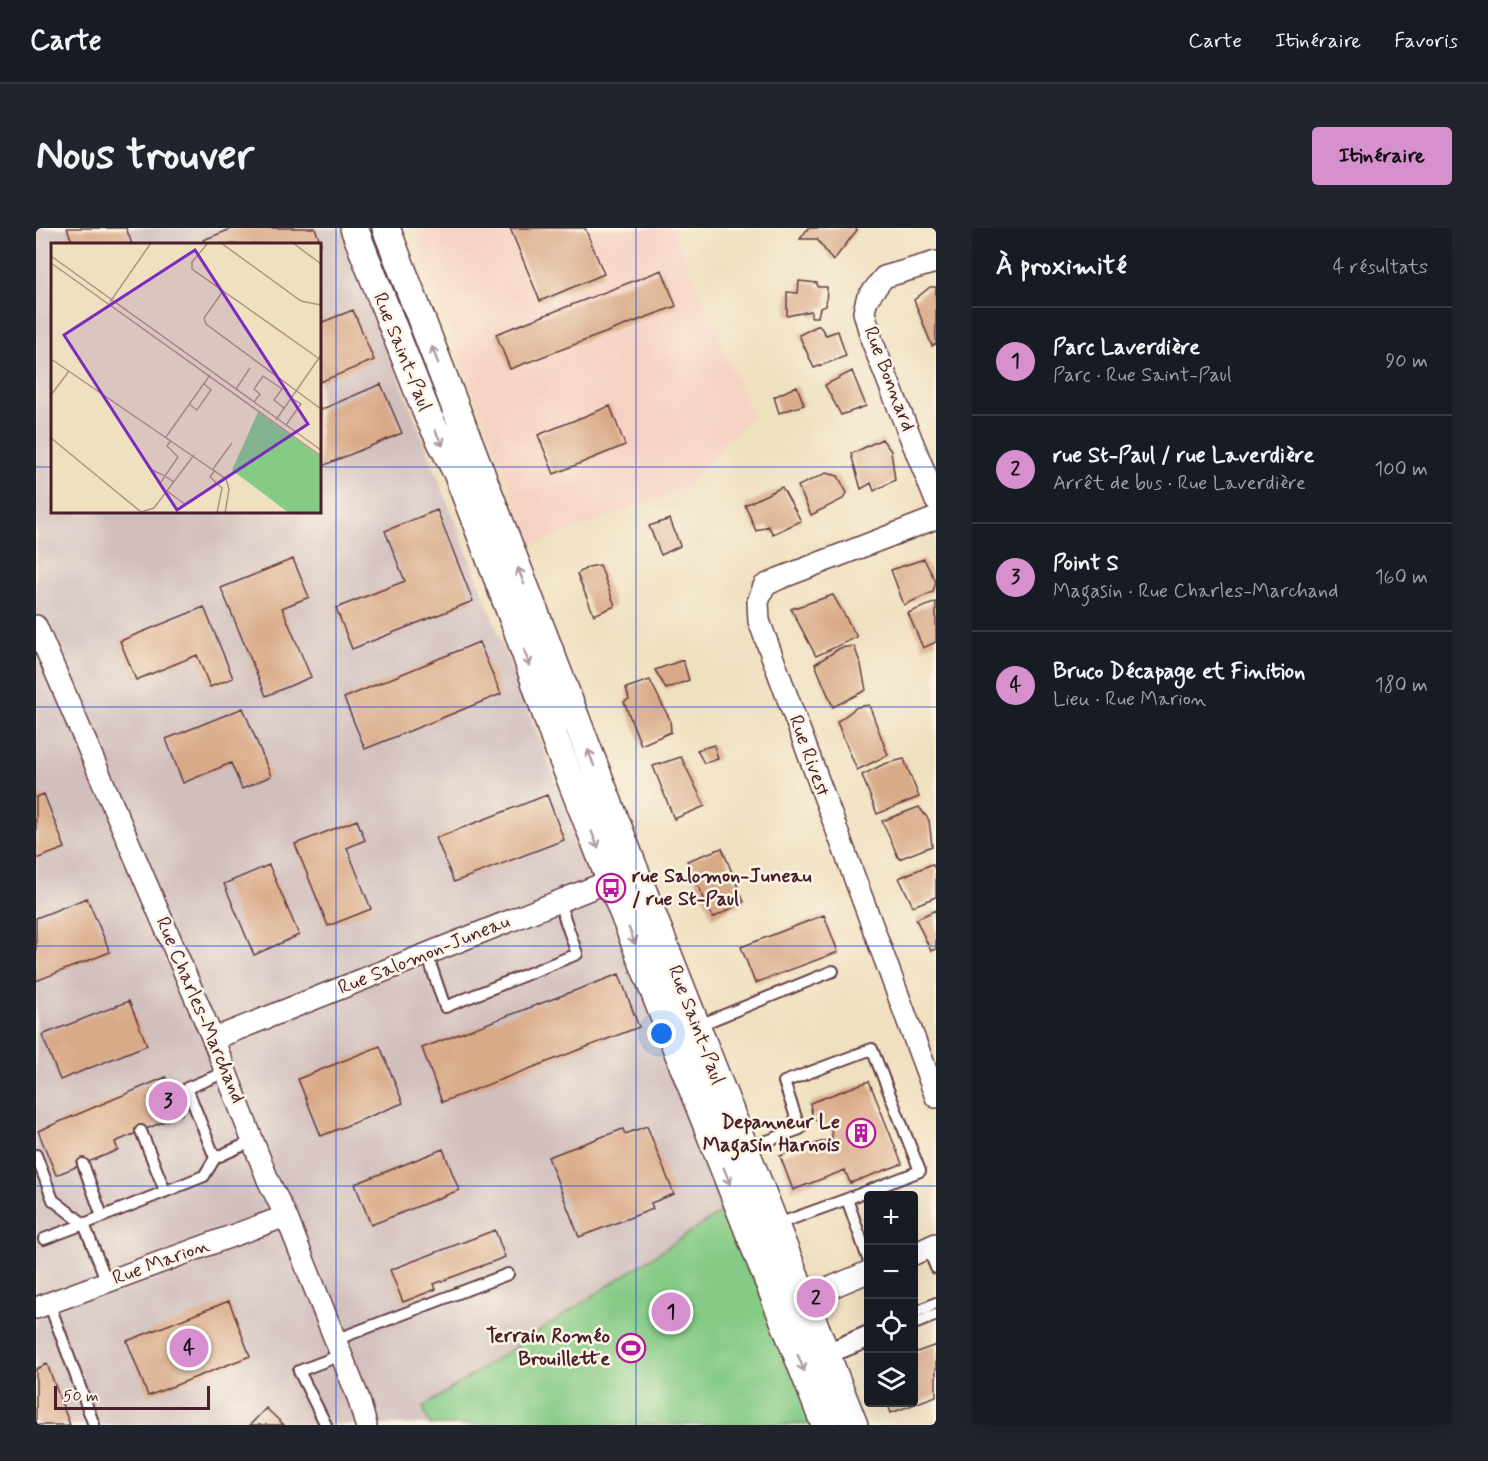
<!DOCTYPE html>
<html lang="fr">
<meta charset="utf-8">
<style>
:root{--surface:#171b24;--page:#20242c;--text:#f1f3f6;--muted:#9ea1a6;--line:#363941;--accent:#d690ce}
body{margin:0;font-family:Mynerve,sans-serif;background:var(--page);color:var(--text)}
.controls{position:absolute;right:18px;bottom:18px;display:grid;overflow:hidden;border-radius:6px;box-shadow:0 6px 24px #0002}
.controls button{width:54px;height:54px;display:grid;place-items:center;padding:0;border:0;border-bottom:2px solid var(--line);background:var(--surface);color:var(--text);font:30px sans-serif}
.scale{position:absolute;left:18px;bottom:15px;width:156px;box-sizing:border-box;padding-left:6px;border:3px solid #4a1f2b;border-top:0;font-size:16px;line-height:21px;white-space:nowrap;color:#4a1f2b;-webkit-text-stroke:4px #fcf5e5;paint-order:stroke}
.you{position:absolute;left:626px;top:806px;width:21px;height:21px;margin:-15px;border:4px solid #fff;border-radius:50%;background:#1a73e8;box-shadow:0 0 0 9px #1a73e833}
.badge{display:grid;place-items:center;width:39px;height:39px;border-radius:50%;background:var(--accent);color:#111;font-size:20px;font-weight:700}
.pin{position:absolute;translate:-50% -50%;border:3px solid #fff;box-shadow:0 2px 6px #0006}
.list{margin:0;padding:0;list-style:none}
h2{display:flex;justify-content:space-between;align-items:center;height:78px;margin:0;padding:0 24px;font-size:26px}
h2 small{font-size:20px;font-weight:400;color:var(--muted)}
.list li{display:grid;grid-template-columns:39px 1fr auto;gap:18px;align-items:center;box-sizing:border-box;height:108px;padding:0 24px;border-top:2px solid var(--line)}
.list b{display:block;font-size:22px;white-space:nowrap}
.list p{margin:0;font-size:20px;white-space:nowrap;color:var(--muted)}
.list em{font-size:20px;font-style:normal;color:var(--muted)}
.icon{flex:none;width:33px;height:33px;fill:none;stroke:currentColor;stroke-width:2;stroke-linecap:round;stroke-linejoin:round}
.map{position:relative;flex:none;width:900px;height:1197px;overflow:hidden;border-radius:6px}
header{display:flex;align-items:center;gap:36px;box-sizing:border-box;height:84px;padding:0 30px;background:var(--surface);border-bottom:2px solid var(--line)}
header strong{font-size:28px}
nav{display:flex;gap:33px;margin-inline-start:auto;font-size:21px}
.intro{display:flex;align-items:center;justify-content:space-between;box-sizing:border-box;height:144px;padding:0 36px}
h1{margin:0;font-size:42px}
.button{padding:15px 27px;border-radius:6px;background:var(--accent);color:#111;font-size:21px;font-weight:700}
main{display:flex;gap:36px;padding:0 36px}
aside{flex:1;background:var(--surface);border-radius:6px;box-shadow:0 6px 24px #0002}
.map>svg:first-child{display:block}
.built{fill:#f6d2c4}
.industrial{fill:#d1bfbe;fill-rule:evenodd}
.green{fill:#85cb86;stroke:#687558;stroke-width:1.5}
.building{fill:#d9aa88}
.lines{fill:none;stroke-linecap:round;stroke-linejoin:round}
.service-casing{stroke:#633c41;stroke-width:14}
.minor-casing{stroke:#633c41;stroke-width:24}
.tertiary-casing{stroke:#633c41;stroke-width:30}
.service{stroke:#fff;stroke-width:10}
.minor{stroke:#fff;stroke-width:21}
.tertiary{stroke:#fff;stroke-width:27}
.oneway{stroke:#ae9aa0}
.grid{fill:none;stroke:#1d4ed8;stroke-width:1.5;stroke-opacity:0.55}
.labels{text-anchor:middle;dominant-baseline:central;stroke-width:5;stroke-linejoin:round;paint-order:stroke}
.street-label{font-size:20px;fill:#4a1f2b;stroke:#fcf5e5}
.poi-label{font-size:20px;font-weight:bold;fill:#4a1f2b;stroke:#fcf5e5;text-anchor:end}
.inset-road{fill:none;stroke:#ad9384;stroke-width:1.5}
.view{fill:#7b2cbf;fill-opacity:0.15;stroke:#7b2cbf;stroke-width:3}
.inset-edge{fill:none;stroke:#4a1f2b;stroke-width:3}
</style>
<header>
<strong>Carte</strong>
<nav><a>Carte</a><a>Itinéraire</a><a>Favoris</a></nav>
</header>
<div class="intro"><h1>Nous trouver</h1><a class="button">Itinéraire</a></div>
<main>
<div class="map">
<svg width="900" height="1197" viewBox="0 0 900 1197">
<rect width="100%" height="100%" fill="#fcf5e5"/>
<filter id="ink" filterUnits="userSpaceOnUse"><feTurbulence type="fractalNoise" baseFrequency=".0167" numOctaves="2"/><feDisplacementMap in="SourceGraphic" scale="12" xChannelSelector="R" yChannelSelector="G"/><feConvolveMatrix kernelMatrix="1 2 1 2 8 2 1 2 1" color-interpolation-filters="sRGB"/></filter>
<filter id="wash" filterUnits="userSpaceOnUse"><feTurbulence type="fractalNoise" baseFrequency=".008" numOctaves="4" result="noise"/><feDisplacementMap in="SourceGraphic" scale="24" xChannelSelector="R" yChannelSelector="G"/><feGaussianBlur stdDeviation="1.35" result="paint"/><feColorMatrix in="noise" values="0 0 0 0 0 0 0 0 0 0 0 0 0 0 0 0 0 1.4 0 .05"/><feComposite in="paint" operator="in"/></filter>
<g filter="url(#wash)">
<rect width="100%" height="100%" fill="#efe0c0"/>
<path class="built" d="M388,0H637L715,187L648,260L497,317L384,24V7Z"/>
<path class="industrial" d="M0,0H305L547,623L696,977L387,1179L393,1197H0ZM16,16H284V284H16Z"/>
<path class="green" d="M696,977L782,1197H394L387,1179Z"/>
<g id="blocks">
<path class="building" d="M31,0H90L96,16H37Z
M198,0H279L285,16H169L167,12Z
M474,0H549L568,46L504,73Z
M772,0H820L821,2L797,33L781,11H764Z
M626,42L640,78L474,141L460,106Z
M763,53L781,55L782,59H791L790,78L784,80L782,89H775V83L751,88V64L762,65Z
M894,59H900V116L896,118L878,72Z
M317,82L338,132L284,154V95Z
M783,97L790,107L802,103L810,128L778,140L763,107Z
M816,143L830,178L805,187L789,157Z
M345,156L366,205L284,239V182Z
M761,158L768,177L743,185L738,169Z
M574,178L589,217L518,246L502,207Z
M846,211L855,223L859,252L838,263L835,255L825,261L815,226Z
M790,245L802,248L811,265L807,271L775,287L762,258Z
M746,259L765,293L737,306L732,298L720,303L709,277Z
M401,282L437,373L316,421L300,380L369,353L349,303Z
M634,291L644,318L625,327L613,298Z
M257,331L273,369L246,380L275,449L230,468L185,360Z
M888,331L900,354L897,364L868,377L855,342Z
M564,337L579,378L558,387L541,346L552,339Z
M797,367L821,409L780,428L755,381Z
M900,374V414L887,420L872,385Z
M168,379L197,450L174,459L161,427L100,452L84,413Z
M443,414L465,466L329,521L308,470Z
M818,418L825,437L830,462L797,479L779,436L804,420Z
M647,432L653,452L630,461L619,442Z
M614,452L634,492L635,504L605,517L588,474L593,471L590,460Z
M833,477L852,527L821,542L801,494L821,479Z
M207,480L235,548L206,561L195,535L147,555L130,511Z
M678,517L682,531L668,535L661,522Z
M645,529L669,578L638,591L617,538Z
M868,531L883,569L841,586L826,547L848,536Z
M8,566L29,620L0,631V569Z
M511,567L528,612L418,654L400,610Z
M883,579L893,592L896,618L863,631L846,593Z
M321,592L329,612L311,620L335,681L292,698L259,616Z
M686,620L708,674L677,690L651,633Z
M896,636L900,642V669L877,678L863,650Z
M233,637L263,707L218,727L188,656Z
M51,670L74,724L0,753V690Z
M900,682V721L895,723L880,691Z
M788,687L802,724L719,755L705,719Z
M583,746L603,799L406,874L386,820Z
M93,773L111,817L24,852L6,807Z
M344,818L367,875L285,908L262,851Z
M130,849L146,886L79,914L82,922L20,947L2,903Z
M833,853L866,936L814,955L809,942L757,962L744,928L796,910L795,900L780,893L776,887L774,875Z
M611,898L638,966L615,975L617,981L543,1009L512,929L587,901L589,906Z
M407,921L423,962L335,997L319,956Z
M459,1002L469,1029L398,1056L400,1061L367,1074L354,1042Z
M193,1073L214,1128L112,1168L91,1113Z
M900,1117V1168L855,1185L851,1174H878V1125Z
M11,1136L34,1197H0V1141Z
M230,1180L248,1197H214Z"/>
</g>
</g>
<g filter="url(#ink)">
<use href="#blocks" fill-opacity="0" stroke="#633c41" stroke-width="1.5"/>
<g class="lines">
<g class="service-casing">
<path id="service" d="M391,726L409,779L541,726L523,674
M661,798L797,743
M105,903L129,963
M709,921L764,901L748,854L836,821L884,943L811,971L832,1031
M0,927L17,972L48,996
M179,930L217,913
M47,936L66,988
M739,997L811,971
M8,1011L48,996
M892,1020L900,1040
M71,1054L48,996L168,948L179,930L151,860L190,844
M13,1075L58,1197
M878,1085L900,1075
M878,1096L900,1087
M299,1112L472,1046
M788,1122L832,1103
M792,1130L832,1114
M290,1197L263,1143L305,1127"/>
</g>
<g class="minor-casing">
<path id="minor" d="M900,34L848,49L831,71L828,84L836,113L900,273
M900,290L742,351L728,358L722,374L723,393L900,869
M0,398L177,811L232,952L250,988L322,1169L330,1197
M177,811L589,647
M878,1026L900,1016
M755,1076L832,1044
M0,1080L250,988"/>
</g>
<g class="tertiary-casing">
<path id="tertiary" d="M318,0L392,188L421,245L481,401L519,512L789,1197
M350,0L599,643L818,1197"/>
</g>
<use href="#service" class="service"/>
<use href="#minor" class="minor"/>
<use href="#tertiary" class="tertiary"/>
</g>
<defs><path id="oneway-shaft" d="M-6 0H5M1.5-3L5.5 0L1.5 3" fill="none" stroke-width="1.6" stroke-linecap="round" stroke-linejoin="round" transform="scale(1.5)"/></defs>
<g class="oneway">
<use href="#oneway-shaft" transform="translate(399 127) rotate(-111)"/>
<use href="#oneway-shaft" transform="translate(403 210) rotate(63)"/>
<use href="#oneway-shaft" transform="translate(485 348) rotate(-111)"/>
<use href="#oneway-shaft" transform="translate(491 430) rotate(71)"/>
<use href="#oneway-shaft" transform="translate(555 530) rotate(-111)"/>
<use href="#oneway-shaft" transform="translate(559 612) rotate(69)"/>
<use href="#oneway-shaft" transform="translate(596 708) rotate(69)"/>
<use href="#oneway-shaft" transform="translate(691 948) rotate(68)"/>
<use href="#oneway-shaft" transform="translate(765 1135) rotate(68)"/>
</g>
</g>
<path class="grid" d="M300,0V1197M600,0V1197M0,239H16M284,239H900M0,479H900M0,718H900M0,958H900"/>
<defs>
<g id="bus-ring" transform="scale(1.5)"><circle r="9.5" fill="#fcf5e5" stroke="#b5179e" stroke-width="1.5"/><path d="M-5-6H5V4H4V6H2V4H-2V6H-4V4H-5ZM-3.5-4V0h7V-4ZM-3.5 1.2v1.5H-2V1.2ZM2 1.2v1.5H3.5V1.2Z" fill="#b5179e"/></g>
<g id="building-ring" transform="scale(1.5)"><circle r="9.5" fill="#fcf5e5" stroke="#b5179e" stroke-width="1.5"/><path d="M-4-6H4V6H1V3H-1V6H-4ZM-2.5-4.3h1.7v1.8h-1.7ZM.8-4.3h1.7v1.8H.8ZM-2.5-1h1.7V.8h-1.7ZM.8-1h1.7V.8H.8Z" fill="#b5179e"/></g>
<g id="stadium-ring" transform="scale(1.5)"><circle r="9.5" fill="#fcf5e5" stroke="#b5179e" stroke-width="1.5"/><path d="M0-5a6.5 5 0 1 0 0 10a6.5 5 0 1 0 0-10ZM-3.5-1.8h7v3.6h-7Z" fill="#b5179e"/></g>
</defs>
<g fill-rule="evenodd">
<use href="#bus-ring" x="575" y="660"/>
<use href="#building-ring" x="825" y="905"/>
<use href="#stadium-ring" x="595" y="1120"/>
</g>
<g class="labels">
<g class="street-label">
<text transform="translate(366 124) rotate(68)">Rue Saint-Paul</text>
<text transform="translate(853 151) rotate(69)">Rue Bonnard</text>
<text transform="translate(773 528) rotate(70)">Rue Rivest</text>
<text transform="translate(388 727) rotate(-22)">Rue Salomon-Juneau</text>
<text transform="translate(164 782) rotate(67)">Rue Charles-Marchand</text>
<text transform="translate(660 797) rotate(69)">Rue Saint-Paul</text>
<text transform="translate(125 1034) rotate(-20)">Rue Marion</text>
</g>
<g class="poi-label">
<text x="596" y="648" text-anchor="start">rue Salomon-Juneau<tspan x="596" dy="23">/ rue St-Paul</tspan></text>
<text x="804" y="894">Depanneur Le<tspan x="804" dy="23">Magasin Harnois</tspan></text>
<text x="574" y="1108">Terrain Roméo<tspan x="574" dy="23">Brouillette</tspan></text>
</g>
</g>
<g transform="translate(15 15)">
<rect width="270" height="270" fill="#efe0c0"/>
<path d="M207,169L270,214V270H238L181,227Z" fill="#85cb86"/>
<path class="inset-road" d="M157,0L141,19V26L270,117M170,0L250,58L270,62M242,0L270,21M0,13L270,207M0,20L270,213M172,48L153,75L155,81L270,166M59,59L100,0M0,116L175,236L178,246L174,270M185,146L199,125M0,152L18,128M203,159L209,151L203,146L212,133L231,146L223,157L233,165M138,161L146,167L160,147L153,141M225,177L270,112M235,182L250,161L240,155M115,194L159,132M0,195L90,269L103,265L143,212M120,197L116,203L127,214L114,233L123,239M99,226L114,233L110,239M162,226L181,200M164,227L159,234L171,245L166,270M116,248L135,262"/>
<path class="view" d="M144,7L257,181L126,267L13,92Z"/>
<rect width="270" height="270" class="inset-edge"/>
</g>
</svg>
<div class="controls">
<button>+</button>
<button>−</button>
<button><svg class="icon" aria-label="locate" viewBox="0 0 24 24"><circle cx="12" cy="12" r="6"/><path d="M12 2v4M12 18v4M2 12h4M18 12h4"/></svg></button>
<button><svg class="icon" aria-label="layers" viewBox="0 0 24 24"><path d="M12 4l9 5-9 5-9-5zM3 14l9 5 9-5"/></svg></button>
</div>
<div class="scale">50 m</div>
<div class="you"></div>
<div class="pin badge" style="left:635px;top:1084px">1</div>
<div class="pin badge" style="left:780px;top:1070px">2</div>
<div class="pin badge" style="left:132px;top:873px">3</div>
<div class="pin badge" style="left:153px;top:1120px">4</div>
</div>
<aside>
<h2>À proximité<small>4 résultats</small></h2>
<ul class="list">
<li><span class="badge">1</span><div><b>Parc Laverdière</b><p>Parc · Rue Saint-Paul</p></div><em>90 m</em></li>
<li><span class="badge">2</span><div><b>rue St-Paul / rue Laverdière</b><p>Arrêt de bus · Rue Laverdière</p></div><em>100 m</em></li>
<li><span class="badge">3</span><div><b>Point S</b><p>Magasin · Rue Charles-Marchand</p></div><em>160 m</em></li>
<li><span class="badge">4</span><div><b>Bruco Décapage et Finition</b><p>Lieu · Rue Marion</p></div><em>180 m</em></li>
</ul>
</aside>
</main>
